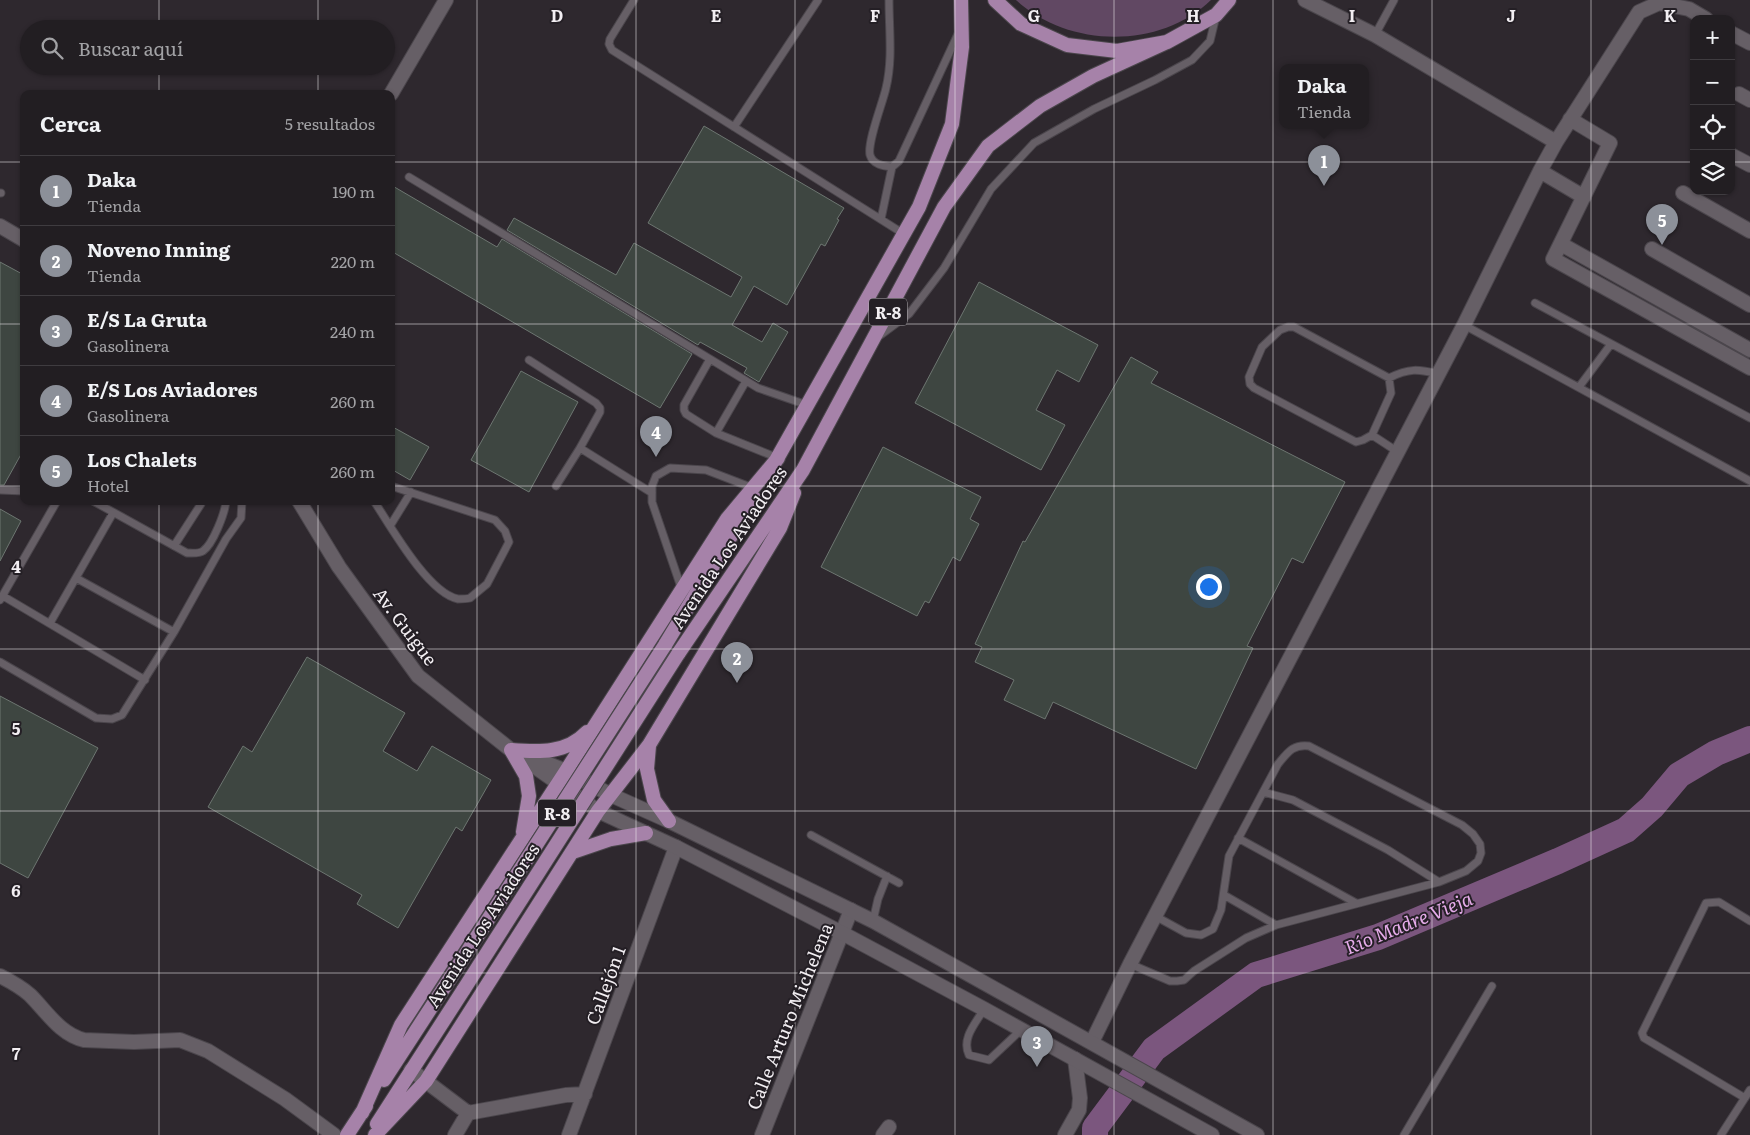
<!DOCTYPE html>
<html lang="es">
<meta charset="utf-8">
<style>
:root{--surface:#221e22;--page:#2a272a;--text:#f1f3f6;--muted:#a2a2a5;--line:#3f3c40;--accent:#8c9099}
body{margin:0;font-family:Literata,serif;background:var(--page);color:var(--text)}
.controls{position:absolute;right:15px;top:15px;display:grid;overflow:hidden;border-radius:10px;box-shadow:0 1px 4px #0004}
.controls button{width:45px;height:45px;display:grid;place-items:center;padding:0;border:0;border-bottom:1px solid var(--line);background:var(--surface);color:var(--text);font:25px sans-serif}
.you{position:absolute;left:1208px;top:586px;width:18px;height:18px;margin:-12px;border:4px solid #fff;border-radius:50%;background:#1a73e8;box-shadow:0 0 0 8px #1a73e833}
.badge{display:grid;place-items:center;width:32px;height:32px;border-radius:50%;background:var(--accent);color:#fff;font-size:16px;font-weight:700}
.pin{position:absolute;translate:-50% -41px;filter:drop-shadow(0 1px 2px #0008)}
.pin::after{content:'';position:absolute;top:26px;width:18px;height:15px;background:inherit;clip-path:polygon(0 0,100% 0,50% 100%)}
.popup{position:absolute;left:1279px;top:64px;width:90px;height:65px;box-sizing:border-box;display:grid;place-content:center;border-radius:10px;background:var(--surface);filter:drop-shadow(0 1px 4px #0005);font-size:16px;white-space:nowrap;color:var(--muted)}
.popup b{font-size:19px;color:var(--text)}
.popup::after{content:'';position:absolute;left:50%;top:100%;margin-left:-10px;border:10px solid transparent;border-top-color:var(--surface)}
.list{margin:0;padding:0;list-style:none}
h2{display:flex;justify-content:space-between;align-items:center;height:65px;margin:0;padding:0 20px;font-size:21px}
h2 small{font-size:16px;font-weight:400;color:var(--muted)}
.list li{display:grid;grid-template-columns:32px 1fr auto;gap:15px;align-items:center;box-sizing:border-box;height:70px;padding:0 20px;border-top:1px solid var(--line)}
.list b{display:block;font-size:19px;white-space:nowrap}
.list p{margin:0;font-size:16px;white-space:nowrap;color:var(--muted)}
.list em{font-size:16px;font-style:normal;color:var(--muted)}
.icon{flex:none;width:28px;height:28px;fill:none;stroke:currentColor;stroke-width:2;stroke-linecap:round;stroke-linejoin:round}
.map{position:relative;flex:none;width:1750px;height:1135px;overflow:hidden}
.search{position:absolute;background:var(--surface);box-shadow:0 1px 4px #0004;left:20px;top:20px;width:375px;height:55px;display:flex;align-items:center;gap:12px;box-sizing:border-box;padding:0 18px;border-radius:28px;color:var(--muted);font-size:19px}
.panel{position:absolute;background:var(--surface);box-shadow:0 1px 4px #0004;left:20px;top:90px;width:375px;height:415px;border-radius:10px}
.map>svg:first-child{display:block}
.green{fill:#614863}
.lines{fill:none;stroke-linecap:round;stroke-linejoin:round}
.river{stroke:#7b567e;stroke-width:26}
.building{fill:#3e4641;stroke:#6d7671}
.service-casing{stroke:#4b464c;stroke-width:9}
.minor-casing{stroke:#4b464c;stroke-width:16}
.tertiary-casing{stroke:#4b464c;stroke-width:16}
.secondary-casing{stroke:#4b464c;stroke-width:16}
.primary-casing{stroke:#4b464c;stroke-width:16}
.service{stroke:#665f66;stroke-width:7}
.minor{stroke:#665f66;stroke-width:14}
.tertiary{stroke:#665f66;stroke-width:14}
.secondary{stroke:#665f66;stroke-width:14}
.primary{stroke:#a682a9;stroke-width:14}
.primary-bridge-casing{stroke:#4b464c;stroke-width:16;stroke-linecap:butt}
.primary-bridge{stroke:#a682a9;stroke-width:14}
.grid{fill:none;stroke:#f2eef2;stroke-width:1;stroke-opacity:0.55}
.labels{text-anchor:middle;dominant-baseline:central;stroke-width:4;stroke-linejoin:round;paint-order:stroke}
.shield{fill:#241f25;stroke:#b4b0b4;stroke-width:1}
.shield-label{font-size:16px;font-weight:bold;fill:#f2eef2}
.street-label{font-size:18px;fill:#f2eef2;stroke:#241f25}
.water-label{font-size:19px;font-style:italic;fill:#e5abe9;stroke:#241f25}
.grid-label{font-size:16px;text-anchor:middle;font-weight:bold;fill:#f2eef2;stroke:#241f25;stroke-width:4;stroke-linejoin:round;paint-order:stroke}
</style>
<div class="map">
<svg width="1750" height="1135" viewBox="0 0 1750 1135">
<rect width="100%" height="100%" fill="#2e282e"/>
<path class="green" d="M1016,0H1211C1159,50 1068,48 1016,0Z"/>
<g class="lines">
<path class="river" d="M1095,1135V1128L1154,1049L1256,975L1378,937L1558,861L1626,830L1652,807L1679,775L1716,753L1750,739"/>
</g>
<path class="building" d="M704,126L844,208L837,219L839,220L825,246L821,244L787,305L754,286L732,325L762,342L773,323L788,332L759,382L744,373L747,368L700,342L698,345L507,230L514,218L616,275L634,243L731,297L742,277L648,223Z
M391,185L497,247L502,239L692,354L660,408L391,251Z
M0,262L24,275V449L4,485H0Z
M979,282L1098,345L1079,382L1057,370L1036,410L1065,425L1041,470L915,403Z
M1131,357L1158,372L1151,383L1345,482L1303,563L1292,558L1247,646L1253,648L1196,769L1053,702L1045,719L1004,700L1014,680L975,662L982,647L975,644L1023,541L1025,542Z
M521,371L578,402L529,492L471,460Z
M391,426L429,447L410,480L391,469Z
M883,447L981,497L970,519L979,524L960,561L953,557L929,603L925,601L917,616L821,567Z
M0,509L21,521L0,561Z
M307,657L405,713L383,751L417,771L432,746L491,780L462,831L456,827L398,928L357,904L362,895L208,807L243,746L252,752Z
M0,696L98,748L28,878L0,863Z"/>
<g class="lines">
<g class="service-casing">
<path id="service" d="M634,0L610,39L609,44L612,50L904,234
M889,0C889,30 893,59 886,88C883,102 867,142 870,155C873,165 884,166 892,167L899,161L958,34
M1375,35L1394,0
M734,127L818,0
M409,177L758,388L807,405
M0,193H1
M881,219L892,167
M1535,303L1750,418
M1464,325L1750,481
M1288,327H1294L1389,378L1391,393L1372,435L1363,440L1356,442L1254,388L1250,384L1249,377L1262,347L1280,330Z
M878,337L909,314L944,268L991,189L1034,143L1094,109L1155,80L1192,60L1210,41L1216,16
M710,359L684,405V410L686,414L716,433L746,381
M529,360L596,403L600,408V412L580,448L652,493
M1389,378C1409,368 1418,369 1439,374
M1579,387L1611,344
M716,433L778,458
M1372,435L1398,452
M556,486L580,448
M0,490L24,491
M93,501L187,553C192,553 199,554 203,551C213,544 225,513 226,501
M374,501C391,527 428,593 458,599C461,599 466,599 470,598L487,584L509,542L505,531L495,520L391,486
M390,526L411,492
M174,546L201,504V501
M76,578L174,632
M682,590L652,502V486L656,476L670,468L706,470L753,488
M3,596L145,680
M0,600L57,501
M50,623L113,513
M0,662L96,718L112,719L122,715L174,632L226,539L241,518L242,501
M1263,792L1293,800L1388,850L1439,882
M811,835L899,883
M1238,838L1356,903
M1224,895L1276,925
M873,921L878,899L887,876
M1130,964L1170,981H1177L1184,980L1194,971L1246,938L1276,925L1439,882L1466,871L1478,861L1481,853L1480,844L1473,834L1462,825L1309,746C1293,744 1288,752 1278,764L1229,856L1221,910L1213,929L1201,935L1186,933L1155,916
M984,1009C976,1023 961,1038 969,1055L989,1060L1022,1029
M1745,1098L1644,1038L1642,1033L1706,903L1719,902L1750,921
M1404,1135L1492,986
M1721,1135L1750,1090"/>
</g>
<g class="minor-casing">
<path id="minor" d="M1731,33L1750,43
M391,94L446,0
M1739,94L1750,100
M1570,119L1610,143L1553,259L1750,368
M1556,142L1639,12L1659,3L1689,9L1706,19
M1731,155L1750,165
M1540,171L1584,197
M1683,193L1750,231
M1561,244L1750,350
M1652,249L1750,305
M0,976C10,981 22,988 30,995C47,1012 60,1034 84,1040L134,1042L180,1040L208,1051L285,1099L334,1135
M1092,1042L1130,964L1464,325L1540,171L1556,142L1375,35L1305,0
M411,1070L468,1113
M455,1135L468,1113L566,1095L585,1094
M569,1135L676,847
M762,1135L851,910
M883,1135L889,1127
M1065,1135L1079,1110L1080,1098L1075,1059"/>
</g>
<g class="tertiary-casing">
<path id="tertiary" d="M0,226L24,240
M299,501L339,567L418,676L511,750L558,783
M531,757L566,771"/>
</g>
<g class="secondary-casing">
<path id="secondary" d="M566,771L611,795L669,821L873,921L1257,1135
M558,783L598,811L676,847L842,933L984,1009L1212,1135"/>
</g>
<g class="primary-casing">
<path id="primary" d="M995,0L1021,24L1067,45L1117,51L1167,42L1216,15L1229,0
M774,464L919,207L952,124L962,47L961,0
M665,645L754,498
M678,654L803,470L944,207L988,146L1040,106L1093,76L1167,42
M649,746L647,769L654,800L669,821
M511,750C539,752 566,754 587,732
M511,750L526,776L529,796L523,832
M573,852L611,839L646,833
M384,1080L449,980
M362,1113L401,1025L566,771L727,519L778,458
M377,1124L464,989
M347,1135L366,1106
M375,1135L426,1081L598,811L649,745L780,528L794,493"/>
</g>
<use href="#service" class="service"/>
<use href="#minor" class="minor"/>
<use href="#tertiary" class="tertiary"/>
<use href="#secondary" class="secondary"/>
<use href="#primary" class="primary"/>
<g class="primary-bridge-casing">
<path id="primary-bridge" d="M449,980L665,645
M464,989L678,654"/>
</g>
<use href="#primary-bridge" class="primary-bridge"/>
</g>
<path class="grid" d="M159,0V29M318,0V29M477,0V1135M636,0V1135M795,0V1135M955,0V1135M1114,0V1135M1273,0V1135M1432,0V1135M1591,0V1135M159,66V94M318,66V94M0,162H24M391,162H1694M1731,162H1750M0,324H24M391,324H1750M0,486H24M391,486H1750M159,501V1135M318,501V1135M0,649H1750M0,811H1750M0,973H1750"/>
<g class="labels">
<g class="shield">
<rect x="869" y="298.5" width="38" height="27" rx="4"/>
<rect x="538" y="799.5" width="38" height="27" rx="4"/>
</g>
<g class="shield-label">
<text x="888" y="312">R-8</text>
<text x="557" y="813">R-8</text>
</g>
<g class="street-label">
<text transform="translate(728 547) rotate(-56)">Avenida Los Aviadores</text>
<text transform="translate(406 626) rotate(53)">Av. Guigue</text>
<text transform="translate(482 925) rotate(-57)">Avenida Los Aviadores</text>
<text transform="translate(605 985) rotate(-70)">Callejón 1</text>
<text transform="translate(789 1016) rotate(-68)">Calle Arturo Michelena</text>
</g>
<g class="water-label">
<text transform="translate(1408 922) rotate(-22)">Río Madre Vieja</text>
</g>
</g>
<g class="grid-label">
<text x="557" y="22">D</text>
<text x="716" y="22">E</text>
<text x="875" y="22">F</text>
<text x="1034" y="22">G</text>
<text x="1193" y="22">H</text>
<text x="1352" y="22">I</text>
<text x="1511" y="22">J</text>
<text x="1670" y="22">K</text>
<text x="16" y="573">4</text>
<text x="16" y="735">5</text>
<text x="16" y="897">6</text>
<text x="16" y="1060">7</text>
</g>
</svg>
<div class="controls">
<button>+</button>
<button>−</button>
<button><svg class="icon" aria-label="locate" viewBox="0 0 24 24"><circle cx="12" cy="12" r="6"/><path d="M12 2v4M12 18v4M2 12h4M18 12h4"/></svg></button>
<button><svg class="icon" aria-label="layers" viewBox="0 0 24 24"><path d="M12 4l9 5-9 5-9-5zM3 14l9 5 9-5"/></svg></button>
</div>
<div class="you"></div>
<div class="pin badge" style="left:1324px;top:186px">1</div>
<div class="popup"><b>Daka</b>Tienda</div>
<div class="pin badge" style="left:737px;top:683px">2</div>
<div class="pin badge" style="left:1037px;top:1067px">3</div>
<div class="pin badge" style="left:656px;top:457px">4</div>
<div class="pin badge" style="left:1662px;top:245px">5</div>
<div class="search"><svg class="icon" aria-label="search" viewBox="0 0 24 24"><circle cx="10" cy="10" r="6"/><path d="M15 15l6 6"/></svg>Buscar aquí</div>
<section class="panel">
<h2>Cerca<small>5 resultados</small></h2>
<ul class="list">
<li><span class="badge">1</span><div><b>Daka</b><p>Tienda</p></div><em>190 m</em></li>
<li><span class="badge">2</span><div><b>Noveno Inning</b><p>Tienda</p></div><em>220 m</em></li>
<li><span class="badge">3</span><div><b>E/S La Gruta</b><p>Gasolinera</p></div><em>240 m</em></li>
<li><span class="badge">4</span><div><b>E/S Los Aviadores</b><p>Gasolinera</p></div><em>260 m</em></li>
<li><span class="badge">5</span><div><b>Los Chalets</b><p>Hotel</p></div><em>260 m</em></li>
</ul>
</section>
</div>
